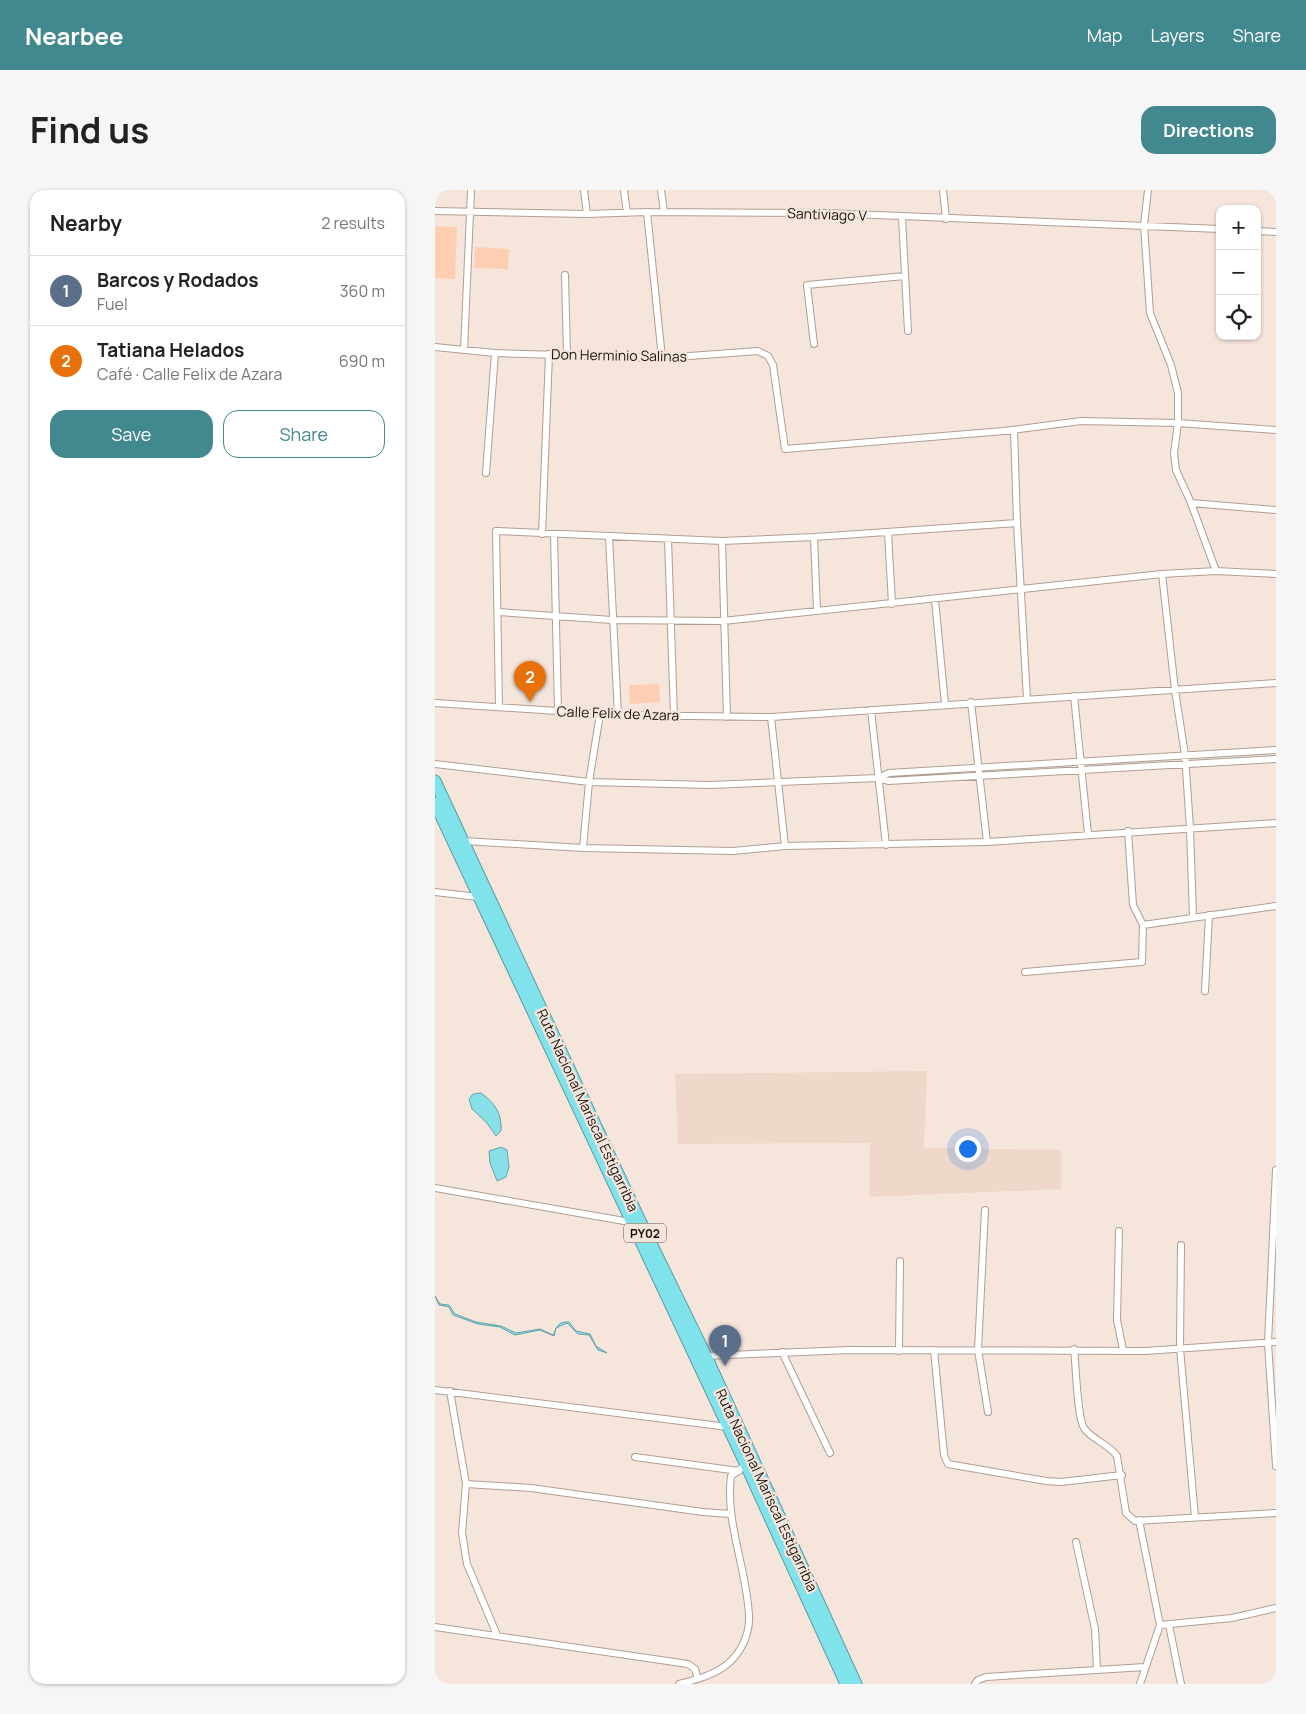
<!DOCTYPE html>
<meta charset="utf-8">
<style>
:root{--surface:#fff;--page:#f6f6f6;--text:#222;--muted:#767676;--line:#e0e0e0;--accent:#41888f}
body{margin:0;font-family:Manrope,sans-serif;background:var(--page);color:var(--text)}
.controls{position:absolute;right:15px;top:15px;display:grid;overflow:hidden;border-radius:10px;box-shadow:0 1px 4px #0004}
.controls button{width:45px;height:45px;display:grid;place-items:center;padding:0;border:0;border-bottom:1px solid var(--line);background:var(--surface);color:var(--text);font:25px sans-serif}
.you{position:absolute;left:532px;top:958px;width:18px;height:18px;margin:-12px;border:4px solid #fff;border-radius:50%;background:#1a73e8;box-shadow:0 0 0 8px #1a73e833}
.badge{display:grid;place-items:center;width:32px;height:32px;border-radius:50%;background:var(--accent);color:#fff;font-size:16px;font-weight:700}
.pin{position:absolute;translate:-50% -41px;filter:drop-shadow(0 1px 2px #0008)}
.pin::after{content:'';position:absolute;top:26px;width:18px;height:15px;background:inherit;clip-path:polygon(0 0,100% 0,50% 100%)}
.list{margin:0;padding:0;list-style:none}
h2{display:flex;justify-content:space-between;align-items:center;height:65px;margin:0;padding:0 20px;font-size:21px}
h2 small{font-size:16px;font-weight:400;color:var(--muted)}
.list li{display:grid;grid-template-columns:32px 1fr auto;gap:15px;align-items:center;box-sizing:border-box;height:70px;padding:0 20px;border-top:1px solid var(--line)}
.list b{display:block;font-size:19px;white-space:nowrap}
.list p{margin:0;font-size:16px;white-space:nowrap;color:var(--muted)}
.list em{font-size:16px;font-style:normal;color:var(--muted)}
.actions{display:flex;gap:10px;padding:15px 20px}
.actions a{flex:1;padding:11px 0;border:1px solid var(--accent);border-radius:15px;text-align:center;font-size:18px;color:var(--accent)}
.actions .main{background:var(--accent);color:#fff}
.icon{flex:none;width:28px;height:28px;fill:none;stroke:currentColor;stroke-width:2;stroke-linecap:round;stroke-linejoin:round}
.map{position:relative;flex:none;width:841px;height:1494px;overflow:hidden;border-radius:15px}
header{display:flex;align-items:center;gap:30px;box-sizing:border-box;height:70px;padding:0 25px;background:var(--accent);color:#fff}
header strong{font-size:24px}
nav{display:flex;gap:28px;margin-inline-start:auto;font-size:18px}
.intro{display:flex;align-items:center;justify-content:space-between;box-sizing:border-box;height:120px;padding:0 30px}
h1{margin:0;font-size:35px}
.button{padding:12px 22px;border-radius:15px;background:var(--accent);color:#fff;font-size:18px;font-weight:700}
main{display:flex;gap:30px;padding:0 30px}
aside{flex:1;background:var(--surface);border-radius:15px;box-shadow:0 1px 4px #0004}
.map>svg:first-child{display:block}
.built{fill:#efd7c9}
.green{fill:#fdceb1}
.water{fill:#87e0e8;stroke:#66a2a7}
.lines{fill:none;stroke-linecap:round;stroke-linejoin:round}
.street-casing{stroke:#ae9f95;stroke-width:8}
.highway-casing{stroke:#5c9a9f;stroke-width:13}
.street{stroke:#fff;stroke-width:6}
.highway{stroke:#80e3ec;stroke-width:11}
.labels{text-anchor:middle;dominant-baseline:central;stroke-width:4.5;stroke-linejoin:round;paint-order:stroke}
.shield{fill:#f6e5db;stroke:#5b514c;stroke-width:1}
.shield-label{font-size:12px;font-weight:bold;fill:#18120f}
.street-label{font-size:14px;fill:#18120f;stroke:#f6e5db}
</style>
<header>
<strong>Nearbee</strong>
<nav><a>Map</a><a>Layers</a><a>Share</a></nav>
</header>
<div class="intro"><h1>Find us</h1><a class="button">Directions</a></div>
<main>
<aside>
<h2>Nearby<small>2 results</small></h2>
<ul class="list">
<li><span class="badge" style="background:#5c6f8a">1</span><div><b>Barcos y Rodados</b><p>Fuel</p></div><em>360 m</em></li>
<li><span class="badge" style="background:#e8710a">2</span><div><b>Tatiana Helados</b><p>Café · Calle Felix de Azara</p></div><em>690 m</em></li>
</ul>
<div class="actions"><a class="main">Save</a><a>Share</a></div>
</aside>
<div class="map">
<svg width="841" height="1494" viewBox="0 0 841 1494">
<rect width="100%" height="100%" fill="#f6e5db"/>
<path class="built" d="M492,881L489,958L626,960V999L434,1007L435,953L243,954L240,884Z"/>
<path class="green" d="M0,36L22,37L20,89L0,88Z
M40,57L74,59L73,79L39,78Z
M224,494L225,512L195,514L194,495Z"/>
<path class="water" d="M46,903C60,913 67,923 66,941L61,946L52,933L37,919L34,909L38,904Z
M66,957L72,960L74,977L71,987L62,991L55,973L54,961Z
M0,1106L5,1114L14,1115L20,1124L41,1132L66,1136L81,1143L105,1139L118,1145C122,1138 122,1131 134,1132L141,1141L155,1144L161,1156L172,1163L163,1160L154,1145L143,1144L132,1133L121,1138L119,1146L105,1140L80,1145L65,1137L43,1134L18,1125L14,1117L4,1115Z"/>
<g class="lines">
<g class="street-casing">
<path id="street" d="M149,0L152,24
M189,0L192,23
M226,0L229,22
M508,0L511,29
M713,0L709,35L715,123L736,175L743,203V233L739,263L741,280L756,313L781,381
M0,21L152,24L212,22L392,23L785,39
M212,22L227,168
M467,27L473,141
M822,41L841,42
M130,85L132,165
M379,154L372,95L470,86
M0,157L60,163L227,168L323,161L333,166L338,175L350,259L569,241L646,231L743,233L841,240
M29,160L36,0
M579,240L582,333L592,509
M51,283L60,163
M756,313L841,320
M453,342L457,414
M107,344L114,164
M119,345L123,521
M174,347L183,525
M379,347L382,421
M233,349L239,526
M287,351L292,527
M727,384L740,500L750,565L755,638L758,727
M500,410L510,514
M63,422L177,430L288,431L727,384L781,381L841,384
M639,506L653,644
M536,512L552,652
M0,513L183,525L336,527L841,493
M64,517L61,341L287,351L379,347L582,333
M436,520L451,655
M336,527L350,656
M841,560L454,583L443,588L453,591L841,569
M0,574L154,592L275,595L443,588
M29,651L148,658L298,661L350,656L552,652L841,633
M148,658L154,592L165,524
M0,702L43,707
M708,735L841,716
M590,782L707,772L708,735L698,715L693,641
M770,801L774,725
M841,980L833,1153L841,1276
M0,998L195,1032
M550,1020L543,1160L553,1222
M684,1041L682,1130L688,1160
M746,1055L745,1158L760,1327
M639,1159C641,1175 642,1227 649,1238C657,1250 674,1254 682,1266L691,1323L700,1331L841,1323
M499,1160L509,1265L513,1274L611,1291L626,1292L687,1285
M464,1161L465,1071
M347,1162L395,1263
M270,1166L414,1160L710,1161L841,1152
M0,1200L293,1237
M15,1201L31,1294L27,1343L32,1374L62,1445
M200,1267L304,1281
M31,1294L96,1298L268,1322L296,1324
M704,1330L725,1435L705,1494
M641,1352L660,1439L662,1479
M725,1435L797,1428L841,1418
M734,1435L746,1494
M0,1437L253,1474L260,1479L263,1489
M244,1494C260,1490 276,1486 290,1476C305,1465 315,1445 314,1426C312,1379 290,1333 296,1286L311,1275
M540,1494L543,1490L551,1487L710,1477"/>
</g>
<g class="highway-casing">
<path id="highway" d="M0,591L206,1033L271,1166L421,1494
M0,613L311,1275L411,1494"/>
</g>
<use href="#street" class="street"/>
<use href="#highway" class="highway"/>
</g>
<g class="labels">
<rect class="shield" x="189" y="1033.5" width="42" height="19" rx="4"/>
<g class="shield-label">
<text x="210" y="1043">PY02</text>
</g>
<g class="street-label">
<text transform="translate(392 24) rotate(2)">Santiviago V</text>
<text transform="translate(184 165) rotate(1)">Don Herminio Salinas</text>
<text transform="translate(183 523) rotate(2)">Calle Felix de Azara</text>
<text transform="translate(153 920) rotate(65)">Ruta Nacional Mariscal Estigarribia</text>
<text transform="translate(332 1300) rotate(65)">Ruta Nacional Mariscal Estigarribia</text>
</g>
</g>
</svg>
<div class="controls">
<button>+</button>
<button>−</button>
<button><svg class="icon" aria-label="locate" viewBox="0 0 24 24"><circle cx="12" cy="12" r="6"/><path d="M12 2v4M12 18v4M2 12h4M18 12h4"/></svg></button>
</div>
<div class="you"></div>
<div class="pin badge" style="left:290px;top:1176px;background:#5c6f8a">1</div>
<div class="pin badge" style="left:95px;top:512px;background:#e8710a">2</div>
</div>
</main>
